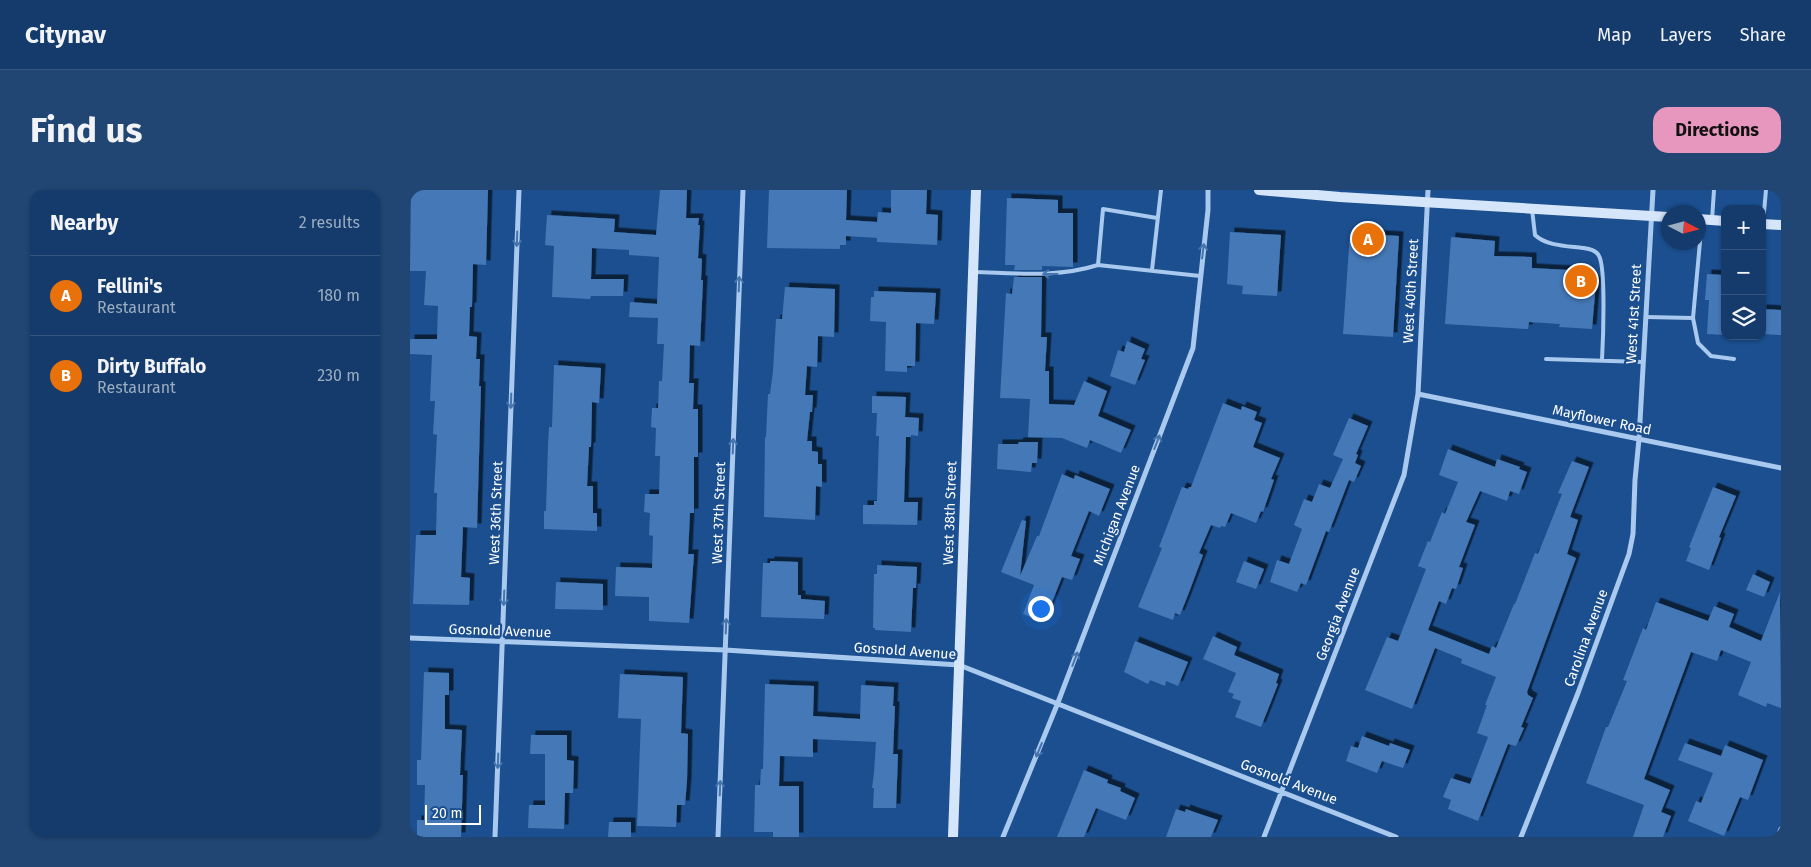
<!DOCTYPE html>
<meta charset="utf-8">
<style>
:root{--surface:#143b6b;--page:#214673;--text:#f1f3f6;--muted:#9dadc1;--line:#33557e;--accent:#e797bd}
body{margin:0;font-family:"Fira Sans",sans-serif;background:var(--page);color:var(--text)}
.controls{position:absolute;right:15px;top:15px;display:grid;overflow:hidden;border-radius:10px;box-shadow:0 1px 4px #0004}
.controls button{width:45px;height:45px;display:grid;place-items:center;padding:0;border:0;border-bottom:1px solid var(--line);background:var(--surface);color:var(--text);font:25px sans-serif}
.compass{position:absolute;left:1251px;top:15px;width:45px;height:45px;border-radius:50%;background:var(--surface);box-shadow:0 1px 4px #0004;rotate:96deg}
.scale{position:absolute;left:15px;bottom:12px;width:56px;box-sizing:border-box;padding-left:5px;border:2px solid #fff;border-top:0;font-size:14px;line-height:18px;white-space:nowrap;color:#fff;-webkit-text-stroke:4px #1b4f8f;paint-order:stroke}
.you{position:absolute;left:630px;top:418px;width:18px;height:18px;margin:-12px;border:4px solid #fff;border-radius:50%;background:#1a73e8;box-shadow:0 0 0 8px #1a73e833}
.badge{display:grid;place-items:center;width:32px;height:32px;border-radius:50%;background:var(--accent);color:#fff;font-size:16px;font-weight:700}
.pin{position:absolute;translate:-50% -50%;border:2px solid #fff;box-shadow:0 1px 5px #0006}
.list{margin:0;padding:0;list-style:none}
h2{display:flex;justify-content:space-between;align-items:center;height:65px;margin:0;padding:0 20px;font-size:21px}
h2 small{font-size:16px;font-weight:400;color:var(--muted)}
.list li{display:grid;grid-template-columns:32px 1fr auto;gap:15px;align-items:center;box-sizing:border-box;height:80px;padding:0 20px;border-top:1px solid var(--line)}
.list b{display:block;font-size:19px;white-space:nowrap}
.list p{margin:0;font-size:16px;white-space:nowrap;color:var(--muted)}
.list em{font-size:16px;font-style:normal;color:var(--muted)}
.icon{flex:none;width:28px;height:28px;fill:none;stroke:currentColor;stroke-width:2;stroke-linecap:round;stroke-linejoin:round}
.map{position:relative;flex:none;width:1371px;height:647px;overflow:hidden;border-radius:15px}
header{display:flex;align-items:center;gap:30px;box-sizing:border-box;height:70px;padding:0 25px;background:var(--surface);border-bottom:1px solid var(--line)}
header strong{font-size:24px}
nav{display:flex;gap:28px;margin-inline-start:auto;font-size:18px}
.intro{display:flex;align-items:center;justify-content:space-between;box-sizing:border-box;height:120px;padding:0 30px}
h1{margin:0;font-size:35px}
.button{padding:12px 22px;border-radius:15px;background:var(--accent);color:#111;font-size:18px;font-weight:700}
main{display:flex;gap:30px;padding:0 30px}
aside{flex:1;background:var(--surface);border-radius:15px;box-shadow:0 1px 4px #0004}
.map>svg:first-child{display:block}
.building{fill:#4478b7;filter:url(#shadow)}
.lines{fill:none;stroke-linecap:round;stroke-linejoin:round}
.lane{stroke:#a9c9ee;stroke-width:4}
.street{stroke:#a9c9ee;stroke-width:5}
.secondary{stroke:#d6e6fa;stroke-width:10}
.oneway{stroke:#4674ac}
.labels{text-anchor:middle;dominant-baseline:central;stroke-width:4.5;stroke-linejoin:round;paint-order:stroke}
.street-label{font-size:14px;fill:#fff;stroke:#1b4f8f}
</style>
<header>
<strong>Citynav</strong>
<nav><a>Map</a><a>Layers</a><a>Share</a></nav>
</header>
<div class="intro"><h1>Find us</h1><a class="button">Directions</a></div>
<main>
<aside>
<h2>Nearby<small>2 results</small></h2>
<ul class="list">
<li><span class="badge" style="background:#e8710a">A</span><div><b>Fellini's</b><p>Restaurant</p></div><em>180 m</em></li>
<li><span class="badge" style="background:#e8710a">B</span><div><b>Dirty Buffalo</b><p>Restaurant</p></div><em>230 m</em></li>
</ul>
</aside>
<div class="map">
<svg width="1371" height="647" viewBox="0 0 1371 647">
<defs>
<filter id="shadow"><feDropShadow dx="4.5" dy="-4.5" stdDeviation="0" flood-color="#0009"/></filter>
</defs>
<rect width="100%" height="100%" fill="#1b4f8f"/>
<path class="building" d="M1,0H78L76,75L63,74L62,117H60L59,146L67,147L66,169H70L69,196H71L67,338L53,337L51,387L60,388L59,415L3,414L6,345H26L27,303H24L27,245L23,244L25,211H20L22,165L0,164V149H27L28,116L14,115L16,81H0Z
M250,0H277L276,28H289L288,35H290L288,68L292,69L291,90H293L290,156L280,155L279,193H284L283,219H288V267H284V323H280L278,364H284L279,433L239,431V407L205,406L206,377L242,378L243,346L239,345L240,323L234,322L235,304H249L250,266H245L246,238L241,237L242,218H248L249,191H252L254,154H247L248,128L219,127L220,112L247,114L249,67L219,65V60L182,58L181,89H214L213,106H181L180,109L142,107L144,56L135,55L137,25L205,29L204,42L246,45Z
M359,0H437L436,30L467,32L468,22L481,23V0H517L516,24L528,25L527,55L467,52V48L436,46V55H430V59L357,58Z
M597,8L648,10V23H663V77L632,76V80H604L605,75H595Z
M820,42L871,45L867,106L832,104L833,96L817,94Z
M940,43L989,46L983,147L933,144Z
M1041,47L1085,51L1084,66L1122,67V78L1177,81L1186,92L1182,139L1149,137L1150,134L1119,132L1118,139L1035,134Z
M1297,84L1315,85V145L1297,144L1299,110H1295Z
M604,87H632L631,147H637L635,181H639V214L664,215L674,191L697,201L688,226L721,240L711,263L680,250L677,258L652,248L618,247L620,209L590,208L596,103L602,104Z
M375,97L425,99L424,147L408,146L407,177L397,176L395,205H403L402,222H400L397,251H402V261L408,262V274H412V297L406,296L405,330L354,327L355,247H356L358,204H360L363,181L366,129H372Z
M464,101L526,103L524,134L506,133L505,176H497V182L475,181L476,132L460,131L461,107H464Z
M1352,119L1371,120V145L1352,144Z
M717,151L735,159L731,169L735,170L725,195L700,186L708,160L714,162Z
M144,175L191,178L189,213L182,212L181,257H179L177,296H183V323H187V341L134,339V321H136L138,255L139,237H142Z
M462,206L496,207L495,227L509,228L508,246L501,245V247H496L494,312H508L507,335L453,334V315H464V311H467L469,246H466L467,223H462Z
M813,213L831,220L832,216L847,222L844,230L852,233L843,257L870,268L861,289L864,290L853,322L851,321L846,333L821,323L815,337L811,336L810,338L801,335L789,363L793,365L778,405L770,425L765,423L763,430L728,417L752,358L749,357L772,297L778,299L779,297H781Z
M939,228L958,236L946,264L948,265L945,273L951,276L944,292L939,290L919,342L916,341L896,395L891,393L887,402L860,392L867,370L879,374L892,339L884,335L894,309L902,312L909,294L920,298L933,269L923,265Z
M609,252H628L627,273H622L621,282L587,279L588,254H608Z
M1038,259L1085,277L1087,269L1110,277L1109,279L1117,282L1109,304L1100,301L1097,311L1070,301L1056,332L1065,335L1049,377L1053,378L1046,399L1042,398L1036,414L1029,411L1018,440L1079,464L1082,456L1086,458L1104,414H1105L1125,363L1128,364L1152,304L1148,303L1162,271L1179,277L1160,327L1168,330L1157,364L1166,368L1117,502L1118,505L1123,508L1111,537L1114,538L1106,556L1098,554L1068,631L1038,619L1041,610L1033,607L1041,588L1060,594L1078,547L1067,543L1077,515H1075L1086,487L1051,473L1052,469L1025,458L1002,519L955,500L977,447L988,451L1016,379L1008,376L1018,351L1020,352L1032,322L1035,324L1048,292L1029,285Z
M652,284L664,289L665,285L700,299L689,326L679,321L661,366L670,369L662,390L652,387L634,432L613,424L624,395L591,382L612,330L616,331L610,386L627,346H629Z
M1303,297L1326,306L1309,347L1311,348L1299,380L1276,371L1281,358L1279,357Z
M360,371L388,372V405H391V409L415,411L414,429L351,427L353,373H360Z
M834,371L854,379L846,399L826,392Z
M467,375L507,377L506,398H503L501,442L465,440V438H463L464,384H467Z
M1343,384L1360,392L1354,407L1336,400Z
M146,392L193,394V420L145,419Z
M1370,402L1371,518L1357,513L1356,517L1328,505L1341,472L1311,460L1307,471L1281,462L1234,589L1260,600L1251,622L1261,626L1253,647H1223L1234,615L1176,593L1196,537H1198L1217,491L1213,490L1233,438L1236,440L1246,412L1298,431L1304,416L1324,424L1319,437L1351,451Z
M803,446L827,457L824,465L869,484L866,493L868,494L851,537L825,527L831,511L822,508L824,504L818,502L826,483L793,469Z
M725,451L778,472L768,496L756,491L755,496L740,490L738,494L714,482Z
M14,482L39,483V505H35V539L52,540L50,585H53L51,647H7V630H14L15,595H7V570H11Z
M210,484L273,487L271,543L278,544L277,591L275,615H267L266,637L227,636L231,529L208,528Z
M355,494L404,496L403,526L450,529L451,495L484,497L483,516H485L483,564H488L486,618H463L464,598H462L464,583L466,552L403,549V567L370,566L369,596H389V647H363V642H344L345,595H350L351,579H353Z
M121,545H157V570L164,571L163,603H155L154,639L118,638L119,615H135V564H120Z
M952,546L979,556L980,553L1000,560L993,578L972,571L967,583L936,571L941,556L948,558Z
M1275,553L1311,566L1315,555L1353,570L1338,610L1330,607L1314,646L1278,631L1286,611L1291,613L1303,583L1268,570Z
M674,580L698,590L697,593L711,598L710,601L725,608L716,630L686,618L674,647H647Z
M766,619L775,622L776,619L784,622L808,630L801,647H756Z
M199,632H221V647H198Z"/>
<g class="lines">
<path class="lane" d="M1122,19L1125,45C1136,56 1158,56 1173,58C1179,59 1186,60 1189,66C1196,78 1193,152 1192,170
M747,28L693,19L688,75L790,86
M1302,30L1304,0
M1353,33L1356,0
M742,80L751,0
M563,82C605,83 647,88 688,75
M1236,127L1283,128L1292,30
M1283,128L1288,153L1301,166L1324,169
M1136,169L1233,172"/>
<path class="street" d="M1008,204L1371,278
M0,448L315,460L549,475L986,647
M85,647L109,0
M308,647L333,0
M593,647L647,515L783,158L798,20V0
M854,647L994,285L1008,204L1018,0
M1111,647L1168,503L1219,364L1223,344L1225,290L1229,249L1243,0
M1368,647L1371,639"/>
<path class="secondary" d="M849,0L930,7L1258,27
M1288,29L1315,31
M1352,34L1371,35
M543,647L566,0"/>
</g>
<defs><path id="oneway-shaft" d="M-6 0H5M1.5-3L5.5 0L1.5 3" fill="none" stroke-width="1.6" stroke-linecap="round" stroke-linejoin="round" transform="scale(1.25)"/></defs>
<g class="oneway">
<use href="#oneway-shaft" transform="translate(107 49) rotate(92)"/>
<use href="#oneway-shaft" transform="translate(793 61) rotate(-83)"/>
<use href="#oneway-shaft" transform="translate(640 84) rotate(180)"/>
<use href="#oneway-shaft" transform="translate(329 94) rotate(-88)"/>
<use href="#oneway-shaft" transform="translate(101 211) rotate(92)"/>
<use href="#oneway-shaft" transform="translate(747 252) rotate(-69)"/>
<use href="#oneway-shaft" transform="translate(323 256) rotate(-88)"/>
<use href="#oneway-shaft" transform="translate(94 408) rotate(92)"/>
<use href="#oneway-shaft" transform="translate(316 436) rotate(-88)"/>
<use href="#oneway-shaft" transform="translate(665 469) rotate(-69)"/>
<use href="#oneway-shaft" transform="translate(629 560) rotate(112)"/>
<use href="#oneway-shaft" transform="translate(88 571) rotate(92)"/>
<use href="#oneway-shaft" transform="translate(310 598) rotate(-88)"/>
</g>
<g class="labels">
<g class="street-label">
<text transform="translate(1001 101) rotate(-87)">West 40th Street</text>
<text transform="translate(1224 124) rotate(-87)">West 41st Street</text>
<text transform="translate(1192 230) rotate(12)">Mayflower Road</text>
<text transform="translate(86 323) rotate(-88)">West 36th Street</text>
<text transform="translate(309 323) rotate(-88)">West 37th Street</text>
<text transform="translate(540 323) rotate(-88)">West 38th Street</text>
<text transform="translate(707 325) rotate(-69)">Michigan Avenue</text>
<text transform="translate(928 424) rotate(-69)">Georgia Avenue</text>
<text transform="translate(90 441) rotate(2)">Gosnold Avenue</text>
<text transform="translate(1176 448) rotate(-70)">Carolina Avenue</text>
<text transform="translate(495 461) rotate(4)">Gosnold Avenue</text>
<text transform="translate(879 592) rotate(21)">Gosnold Avenue</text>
</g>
</g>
</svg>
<div class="controls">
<button>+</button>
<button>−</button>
<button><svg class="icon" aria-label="layers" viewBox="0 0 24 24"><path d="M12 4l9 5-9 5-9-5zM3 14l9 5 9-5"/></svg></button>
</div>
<svg class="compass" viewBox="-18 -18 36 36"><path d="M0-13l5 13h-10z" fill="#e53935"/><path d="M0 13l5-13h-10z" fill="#9dadc1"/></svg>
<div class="scale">20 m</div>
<div class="you"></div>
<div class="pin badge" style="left:958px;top:49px;background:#e8710a">A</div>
<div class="pin badge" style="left:1171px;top:91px;background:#e8710a">B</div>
</div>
</main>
